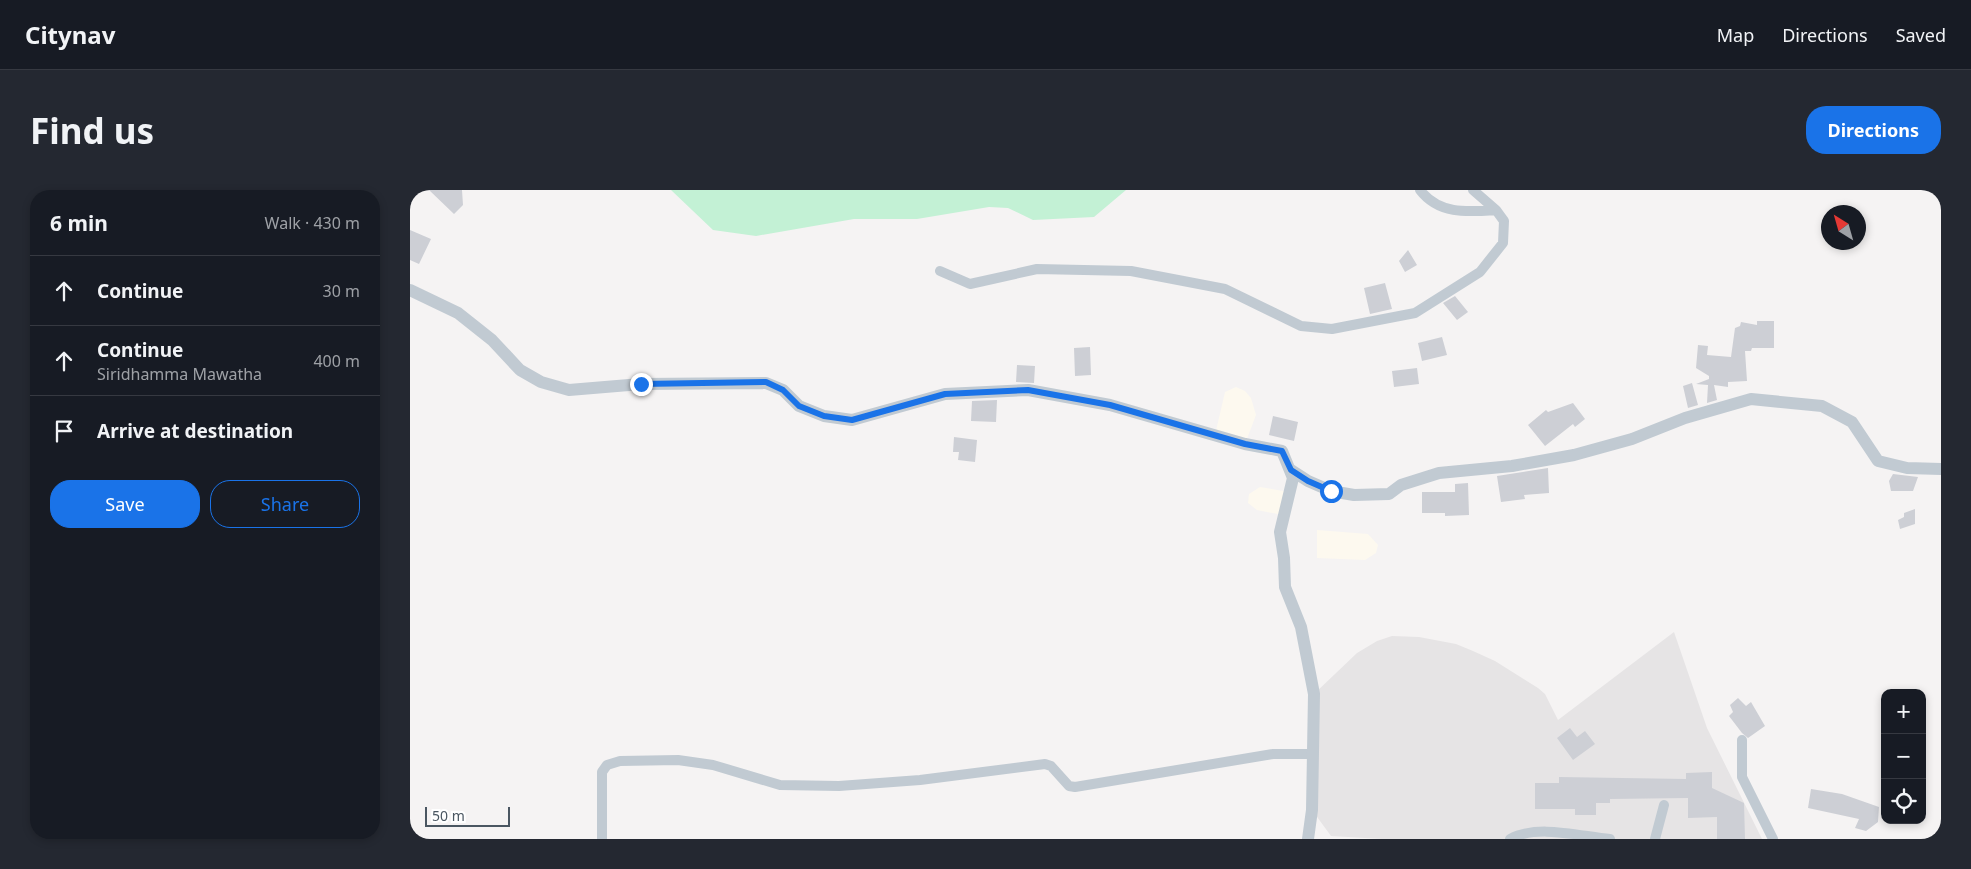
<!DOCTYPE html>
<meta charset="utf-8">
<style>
:root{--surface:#171b24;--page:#242831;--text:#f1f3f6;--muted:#9ea1a6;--line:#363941;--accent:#1a73e8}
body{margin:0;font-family:"Noto Sans",sans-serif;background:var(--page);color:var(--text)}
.controls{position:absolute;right:15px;bottom:15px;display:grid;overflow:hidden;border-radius:10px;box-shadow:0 2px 8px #0003}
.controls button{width:45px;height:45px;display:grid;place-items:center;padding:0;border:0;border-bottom:1px solid var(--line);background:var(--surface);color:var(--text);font:25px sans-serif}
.compass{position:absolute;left:1411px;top:15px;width:45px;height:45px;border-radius:50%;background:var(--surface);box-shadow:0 2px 8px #0003;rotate:323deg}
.scale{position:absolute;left:15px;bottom:12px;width:85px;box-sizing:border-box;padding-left:5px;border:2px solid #4a5661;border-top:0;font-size:14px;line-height:18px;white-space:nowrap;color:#4a5661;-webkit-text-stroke:4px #fff;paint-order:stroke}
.stop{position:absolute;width:15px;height:15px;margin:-11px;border:4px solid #1a73e8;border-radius:50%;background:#fff}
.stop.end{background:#1a73e8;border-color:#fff;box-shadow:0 1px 5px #0008}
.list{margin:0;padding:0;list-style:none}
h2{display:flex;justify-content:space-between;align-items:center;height:65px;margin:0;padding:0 20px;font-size:21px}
h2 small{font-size:16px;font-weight:400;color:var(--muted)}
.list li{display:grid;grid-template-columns:32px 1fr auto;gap:15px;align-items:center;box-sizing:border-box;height:70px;padding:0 20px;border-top:1px solid var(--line)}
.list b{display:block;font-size:19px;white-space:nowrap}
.list p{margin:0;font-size:16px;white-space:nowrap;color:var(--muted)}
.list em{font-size:16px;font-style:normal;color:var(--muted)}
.actions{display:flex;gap:10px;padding:15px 20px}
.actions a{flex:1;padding:11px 0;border:1px solid var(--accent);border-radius:20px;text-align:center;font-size:18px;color:var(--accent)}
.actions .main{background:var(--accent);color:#fff}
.icon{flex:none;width:28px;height:28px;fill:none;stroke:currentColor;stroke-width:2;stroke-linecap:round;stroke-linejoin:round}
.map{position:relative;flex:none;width:1531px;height:649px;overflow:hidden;border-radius:20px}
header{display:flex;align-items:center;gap:30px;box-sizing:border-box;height:70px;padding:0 25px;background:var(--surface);border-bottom:1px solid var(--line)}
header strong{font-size:24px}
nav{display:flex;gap:28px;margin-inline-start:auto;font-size:18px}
.intro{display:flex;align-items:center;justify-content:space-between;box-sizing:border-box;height:120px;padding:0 30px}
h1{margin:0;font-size:35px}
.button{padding:12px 22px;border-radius:20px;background:var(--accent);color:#fff;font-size:18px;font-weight:700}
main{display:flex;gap:30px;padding:0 30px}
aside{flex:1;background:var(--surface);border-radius:20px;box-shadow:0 2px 8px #0003}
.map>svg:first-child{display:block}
.commercial{fill:#fdf9ef}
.education{fill:#e6e4e5}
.green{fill:#c3f1d5}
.building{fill:#cdcfd5}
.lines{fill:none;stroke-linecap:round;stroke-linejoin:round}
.minor{stroke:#c1cad2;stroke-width:10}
.tertiary{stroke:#c1cad2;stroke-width:12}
.route{stroke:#1a73e8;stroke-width:6}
</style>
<header>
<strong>Citynav</strong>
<nav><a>Map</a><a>Directions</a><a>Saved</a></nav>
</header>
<div class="intro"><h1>Find us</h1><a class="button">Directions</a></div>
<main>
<aside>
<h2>6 min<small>Walk · 430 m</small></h2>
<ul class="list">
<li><svg class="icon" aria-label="ahead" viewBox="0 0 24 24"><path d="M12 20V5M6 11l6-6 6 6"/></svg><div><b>Continue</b></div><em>30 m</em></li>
<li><svg class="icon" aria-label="ahead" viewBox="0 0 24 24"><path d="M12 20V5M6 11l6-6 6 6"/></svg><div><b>Continue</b><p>Siridhamma Mawatha</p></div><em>400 m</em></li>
<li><svg class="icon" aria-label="arrive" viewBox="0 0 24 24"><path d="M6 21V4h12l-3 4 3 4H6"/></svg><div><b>Arrive at destination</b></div></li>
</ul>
<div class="actions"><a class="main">Save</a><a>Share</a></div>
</aside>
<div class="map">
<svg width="1531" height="649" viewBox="0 0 1531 649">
<rect width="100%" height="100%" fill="#f5f3f3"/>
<path class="commercial" d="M826,197L835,201L841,208L846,225L835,254L805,245L815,202Z
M850,297L879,302L873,325L847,320L838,313L839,304Z
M907,340L958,344L968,355L966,363L955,370L907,368Z"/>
<path class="education" d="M1264,442L1297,538L1352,649H972L921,646L902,620L904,504L947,463L967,451L982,446L1009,447L1046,454L1063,461L1085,471L1128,498L1135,504L1148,530Z"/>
<path class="green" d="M261,0H716L684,27L623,30L598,18L579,17L507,29H444L346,46L303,40Z"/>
<path class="building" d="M19,0H52L53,15L44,24Z
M0,40L21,49L9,74L0,70Z
M998,60L1007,75L995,82L989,71Z
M975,93L982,119L960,124L954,98Z
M1045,106L1058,122L1047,130L1033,113Z
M1347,131H1364V158H1342L1341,161H1335L1337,191L1318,192V197L1304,195L1307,210L1297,213L1298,195L1286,194L1299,189V186L1286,178L1288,155L1298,156L1297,165L1321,167L1325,138L1330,136L1331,132L1347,135Z
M1032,147L1037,165L1012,171L1008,153Z
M680,157L681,185L665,186L664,158Z
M607,175L625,176L624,193L606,192Z
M1007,178L1009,194L984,197L982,181Z
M1282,193L1288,215L1278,218L1273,196Z
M587,210L586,232L561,231L562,211Z
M1163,213L1175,229L1165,237L1163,234L1135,256L1118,235L1136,220L1138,222Z
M863,226L888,232L884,251L859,245Z
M544,247L567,250L565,272L548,270L549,262H543Z
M1138,278L1139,303L1114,305L1115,309L1091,312L1087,286Z
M1483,284L1508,287L1503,301H1481L1479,291Z
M1058,293L1059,325L1035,326V323H1012V302H1045V294Z
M1505,319V334L1490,339L1488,330L1494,327V323Z
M1328,508L1336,516L1341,512L1355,536L1338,548L1332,543L1319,526L1323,522L1320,515Z
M1160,538L1167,547L1175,541L1185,554L1163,570L1147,548Z
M1302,582V598L1334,613L1335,649H1307V627L1278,628V608L1200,609V613H1186V625H1165V619H1125V593H1149V587L1276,589V583Z
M1401,599L1432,604L1469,617L1468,632L1456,641L1445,638L1449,629L1398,618Z"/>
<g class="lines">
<path class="minor" d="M1010,0C1029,25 1058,22 1086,20
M530,81L560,94L627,79L721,81L815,99L891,136L922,139L1005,123L1070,82L1093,53L1094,31L1086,20L1063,0
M1332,550V587L1363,649
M192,649V582L197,575L210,571L268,570L303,575L370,595L429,596L510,590L635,574L641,576L659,596L665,597L863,564H903
M1100,649C1127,634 1169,646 1200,649
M1245,649L1254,615"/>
<path class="tertiary" d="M0,100L48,123L82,150L110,180L131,192L159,200L231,194L356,193L373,200L389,216L414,226L442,230L535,204L618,200L700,215L835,254L872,261L883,288L870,342L874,368L875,397L891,437L904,504L902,620L898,649
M881,280L898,291L921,301L944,305L979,304L991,295L1029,283L1102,276L1164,265L1222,249L1275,228L1341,209L1412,216L1442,232L1468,271L1497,278L1531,279"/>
</g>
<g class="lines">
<path class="route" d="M231,194L356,192L373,200L389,216L414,226L442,230L535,204L618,200L700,215L835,254L872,261L881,280L898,291L921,301"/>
</g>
</svg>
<div class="controls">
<button>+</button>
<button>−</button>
<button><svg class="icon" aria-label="locate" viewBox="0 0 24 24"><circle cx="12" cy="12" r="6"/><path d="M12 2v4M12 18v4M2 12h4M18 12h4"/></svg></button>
</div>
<svg class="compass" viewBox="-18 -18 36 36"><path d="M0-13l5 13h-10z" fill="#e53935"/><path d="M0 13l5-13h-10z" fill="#9ea1a6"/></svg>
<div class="scale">50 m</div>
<div class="stop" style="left:921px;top:301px"></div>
<div class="stop end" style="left:231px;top:194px"></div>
</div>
</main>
